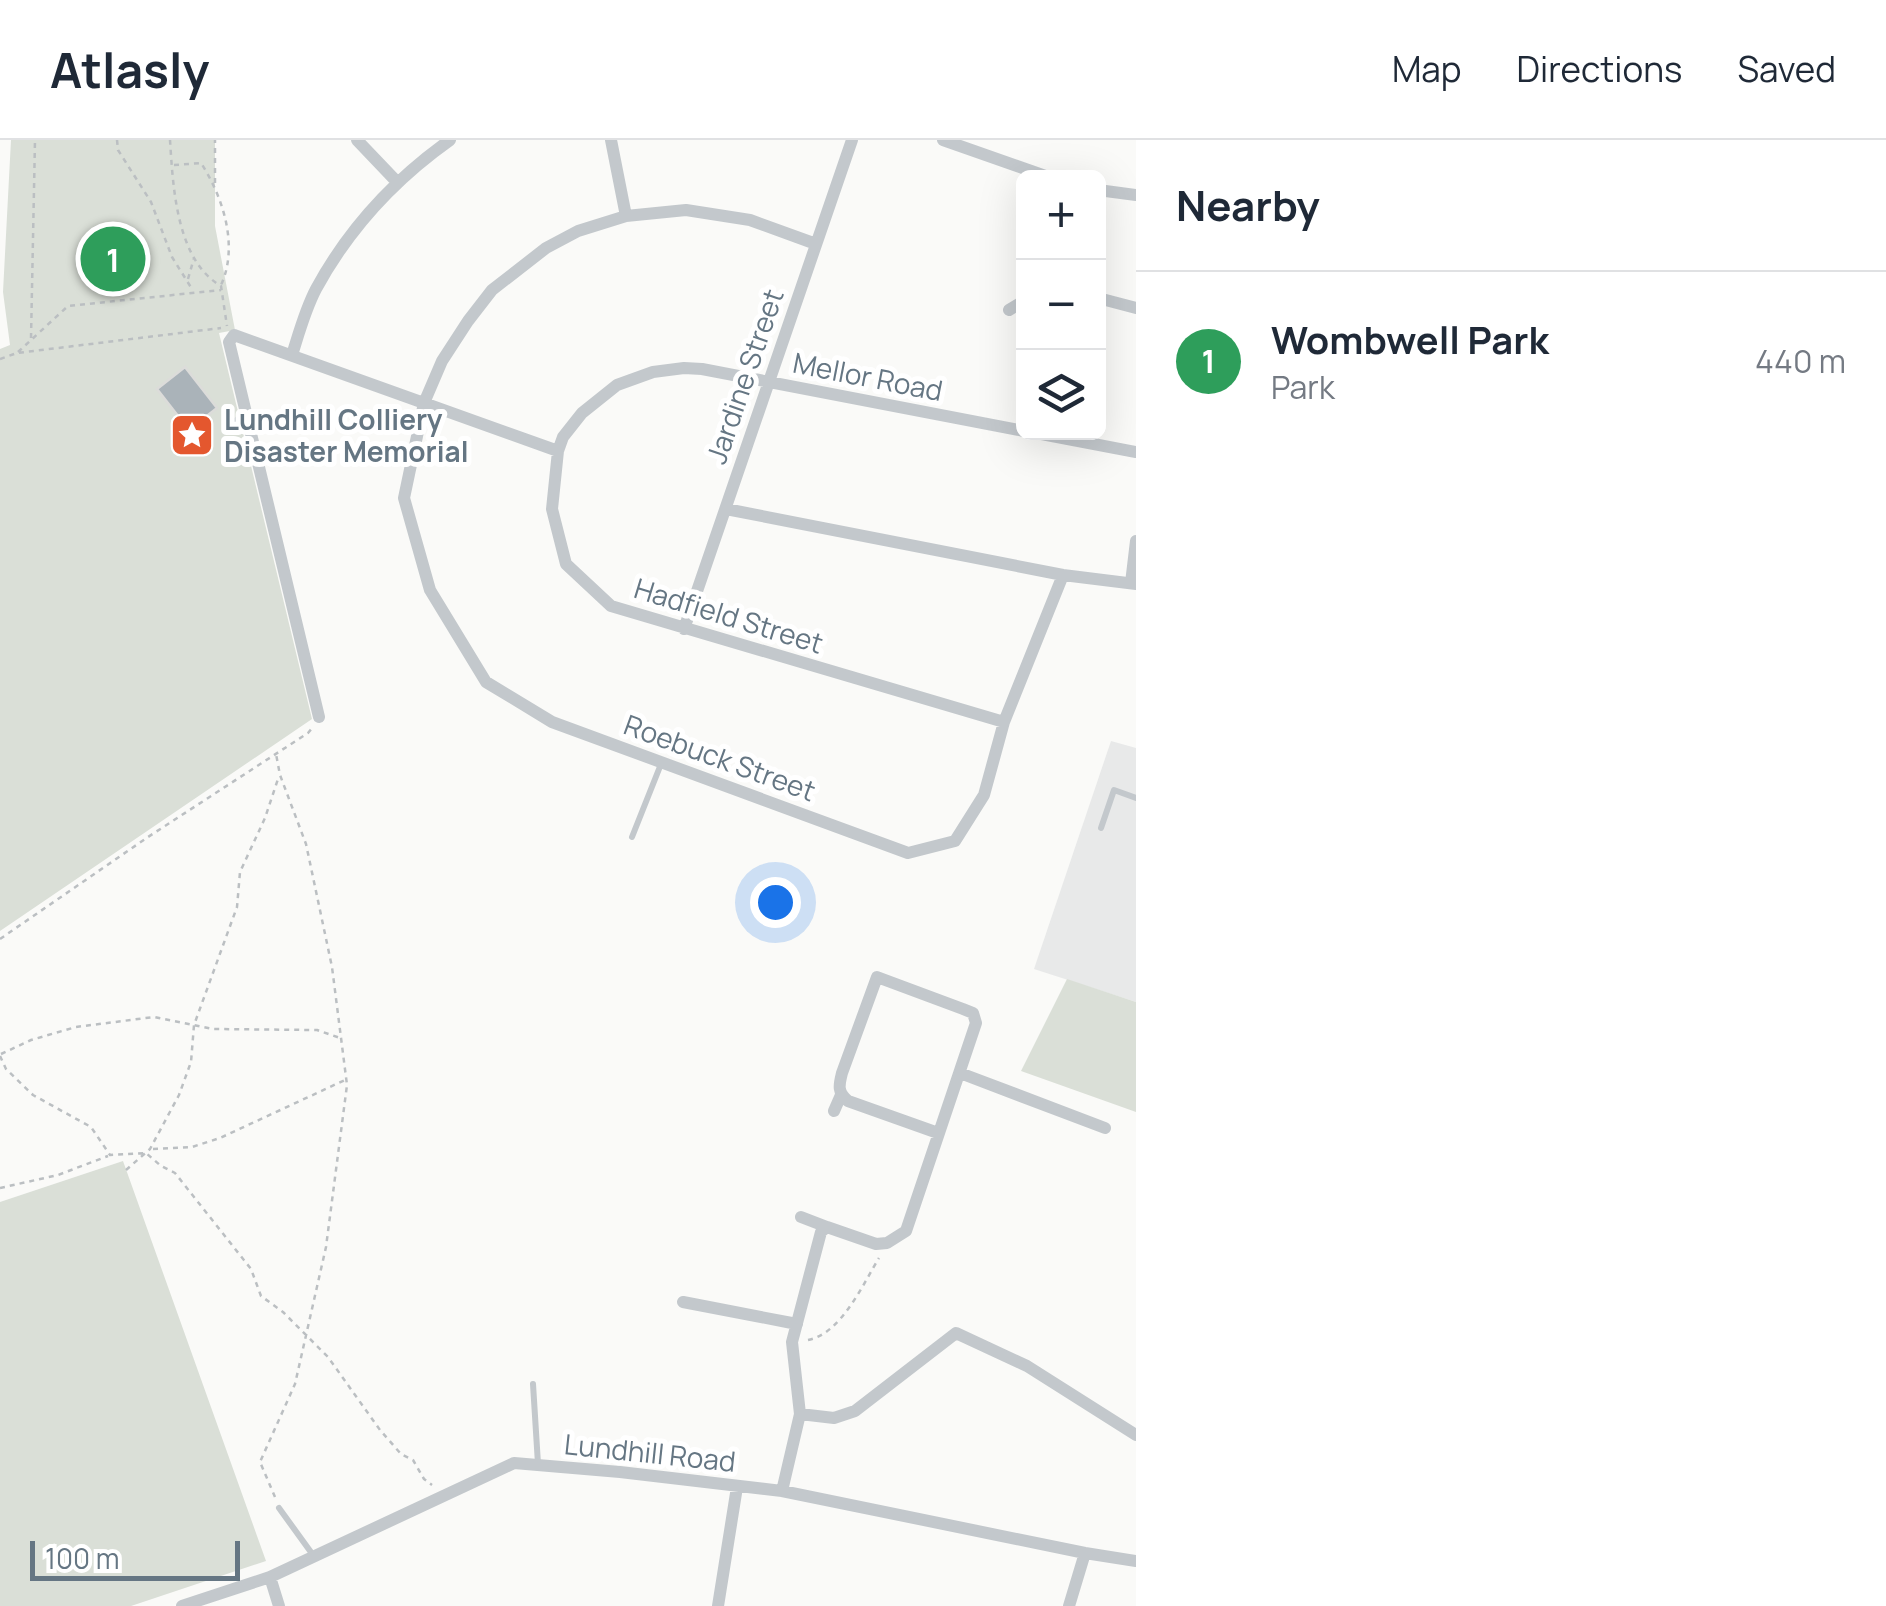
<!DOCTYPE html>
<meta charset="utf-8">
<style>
:root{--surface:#fff;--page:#f6f6f7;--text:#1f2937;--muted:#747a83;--line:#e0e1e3;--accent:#e4572e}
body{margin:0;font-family:Manrope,sans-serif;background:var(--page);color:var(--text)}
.controls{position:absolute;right:30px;top:30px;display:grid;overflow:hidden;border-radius:15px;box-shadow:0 10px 40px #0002}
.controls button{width:90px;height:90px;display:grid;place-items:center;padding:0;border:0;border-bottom:2px solid var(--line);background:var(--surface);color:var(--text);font:50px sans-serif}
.scale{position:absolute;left:30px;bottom:25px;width:210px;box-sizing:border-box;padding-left:10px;border:5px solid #657683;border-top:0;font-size:28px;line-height:35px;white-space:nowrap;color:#657683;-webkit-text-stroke:8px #fff;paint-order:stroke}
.you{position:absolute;left:775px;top:762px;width:35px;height:35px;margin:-25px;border:8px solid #fff;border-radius:50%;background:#1a73e8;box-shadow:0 0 0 15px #1a73e833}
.badge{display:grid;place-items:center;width:65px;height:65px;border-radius:50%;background:var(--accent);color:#fff;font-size:32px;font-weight:700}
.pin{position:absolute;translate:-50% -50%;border:5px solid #fff;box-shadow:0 2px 10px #0006}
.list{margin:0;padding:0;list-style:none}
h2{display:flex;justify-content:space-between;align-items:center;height:130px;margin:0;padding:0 40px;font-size:42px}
h2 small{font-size:32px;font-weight:400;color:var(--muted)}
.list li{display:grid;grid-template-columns:65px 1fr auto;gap:30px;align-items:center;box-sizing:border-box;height:180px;padding:0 40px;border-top:2px solid var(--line)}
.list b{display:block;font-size:38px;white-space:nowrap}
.list p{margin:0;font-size:32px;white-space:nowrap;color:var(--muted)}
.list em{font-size:32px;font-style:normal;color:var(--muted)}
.icon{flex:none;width:55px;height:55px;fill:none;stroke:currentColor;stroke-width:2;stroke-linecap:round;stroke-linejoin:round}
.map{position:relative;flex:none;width:1136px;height:1466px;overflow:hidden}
header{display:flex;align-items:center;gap:60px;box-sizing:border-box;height:140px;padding:0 50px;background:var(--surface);border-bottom:2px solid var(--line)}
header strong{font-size:48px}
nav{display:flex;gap:55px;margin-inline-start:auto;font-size:35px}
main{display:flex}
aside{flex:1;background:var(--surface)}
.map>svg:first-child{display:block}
.built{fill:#e8e9e9}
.green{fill:#dadfd7}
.building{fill:#aab3b9;stroke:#dcdcda;stroke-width:2.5}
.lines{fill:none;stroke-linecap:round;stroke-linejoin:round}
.path{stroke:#bbbfc2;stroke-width:2.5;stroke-dasharray:5 5;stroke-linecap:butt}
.lane{stroke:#c3c8cc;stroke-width:6}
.street{stroke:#c3c8cc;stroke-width:12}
.labels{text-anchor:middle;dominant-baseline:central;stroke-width:10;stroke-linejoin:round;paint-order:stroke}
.street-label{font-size:28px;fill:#657683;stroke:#fff}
.poi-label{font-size:28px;font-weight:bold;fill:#657683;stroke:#fff;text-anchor:start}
</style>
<header>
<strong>Atlasly</strong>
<nav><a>Map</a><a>Directions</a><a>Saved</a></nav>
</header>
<main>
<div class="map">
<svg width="1136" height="1466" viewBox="0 0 1136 1466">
<rect width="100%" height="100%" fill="#fafaf8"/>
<path class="built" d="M1111,601L1136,608V862L1034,829Z"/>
<path class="green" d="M11,0H215V86L235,190L219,193L312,579L0,791V209L10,205L3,152Z
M1067,839L1136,862V972L1021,931Z
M123,1021L266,1421L131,1466H0V1062Z"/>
<path class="building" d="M185,227L217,268L189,290L157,249Z"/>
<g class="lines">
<path class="path" d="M117,0L118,10L151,62L172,117L192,149
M170,0C173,46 176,120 221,146L227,186
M174,25L201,23C223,57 239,106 221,145
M215,43V0
M188,139L194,118
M31,198L35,0
M18,212L68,166L221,150
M0,219L17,213L221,188
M0,799L148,697L308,593L313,587
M1,914L31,900L76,887L154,877L213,889L317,890L340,898
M0,916L6,929L33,955L91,987L110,1015L146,1013L161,1026L175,1033L251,1129L261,1156L283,1172L328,1217L380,1290L401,1314L413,1320L424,1339L432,1345
M153,1009L192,1007L220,998L345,940
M126,1030L150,1009L179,955L191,922L194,885L237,767L240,732L265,678L279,636
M0,1048L58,1035L108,1016
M808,1200C841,1194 863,1144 879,1118
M275,1357L260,1322L295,1244L326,1107L347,945L332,827L306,704L280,635L276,614"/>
<path class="lane" d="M232,284L245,273
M1101,688L1114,650L1136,658
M632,697L661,624
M533,1244L538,1324
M279,1368L313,1415"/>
<path class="street" d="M357,0L397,42
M611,0L626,76
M943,0L1051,38
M1098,50L1136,55
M816,104L750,80L686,70L626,76L578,91L546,108L492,150L468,181L442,221L424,263L404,358L430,450L486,542L552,582L908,713L955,701L984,655L1004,582L1063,435
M1098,158L1136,168
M1009,170L1024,161
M292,215C299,193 305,170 316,149C348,90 395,39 450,0
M1031,292L1136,312
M726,369L1063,435L1136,444
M1131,443L1136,401
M684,489L852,0
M319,577L229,202L234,195L558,311
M1004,582L611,466L566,424L552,369L558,311L563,297L582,273L617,245L653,232L684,228L702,229L1024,291
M960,933L1105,988
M834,971L841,955
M801,1077L827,1087
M683,1162L797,1184
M800,1274L834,1278L855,1271L956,1193L1027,1226L1136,1295
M782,1351L800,1274L792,1202L821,1092L827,1087L876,1104L887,1103L906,1091L976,883L973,873L963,869L877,837L842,933C839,945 837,952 848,961L938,993
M270,1437L279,1466
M182,1466L270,1437L514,1323L620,1332L782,1351L1085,1413L1136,1421
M718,1466L737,1347
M1069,1466L1085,1413"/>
</g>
<defs>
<g id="sight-square" transform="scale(2.25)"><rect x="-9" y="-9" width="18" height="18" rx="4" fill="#e4572e" stroke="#fff"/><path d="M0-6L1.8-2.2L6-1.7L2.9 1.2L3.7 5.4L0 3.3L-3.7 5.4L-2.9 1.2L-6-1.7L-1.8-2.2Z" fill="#fff"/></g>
</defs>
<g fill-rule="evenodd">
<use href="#sight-square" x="192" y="295"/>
</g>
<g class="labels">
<g class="street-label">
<text transform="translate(744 236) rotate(-71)">Jardine Street</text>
<text transform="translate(868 236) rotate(11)">Mellor Road</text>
<text transform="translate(729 475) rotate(17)">Hadfield Street</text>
<text transform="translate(720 617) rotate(20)">Roebuck Street</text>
<text transform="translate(650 1312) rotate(6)">Lundhill Road</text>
</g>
<g class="poi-label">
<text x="224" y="279">Lundhill Colliery<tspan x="224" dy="32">Disaster Memorial</tspan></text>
</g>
</g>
</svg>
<div class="controls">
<button>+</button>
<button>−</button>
<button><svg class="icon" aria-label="layers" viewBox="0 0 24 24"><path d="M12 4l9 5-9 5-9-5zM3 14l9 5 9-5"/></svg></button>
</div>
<div class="scale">100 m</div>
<div class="you"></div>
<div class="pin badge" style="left:113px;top:119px;background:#2e9e5b">1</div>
</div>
<aside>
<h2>Nearby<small></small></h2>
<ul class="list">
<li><span class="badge" style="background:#2e9e5b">1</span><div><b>Wombwell Park</b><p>Park</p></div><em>440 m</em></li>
</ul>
</aside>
</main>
